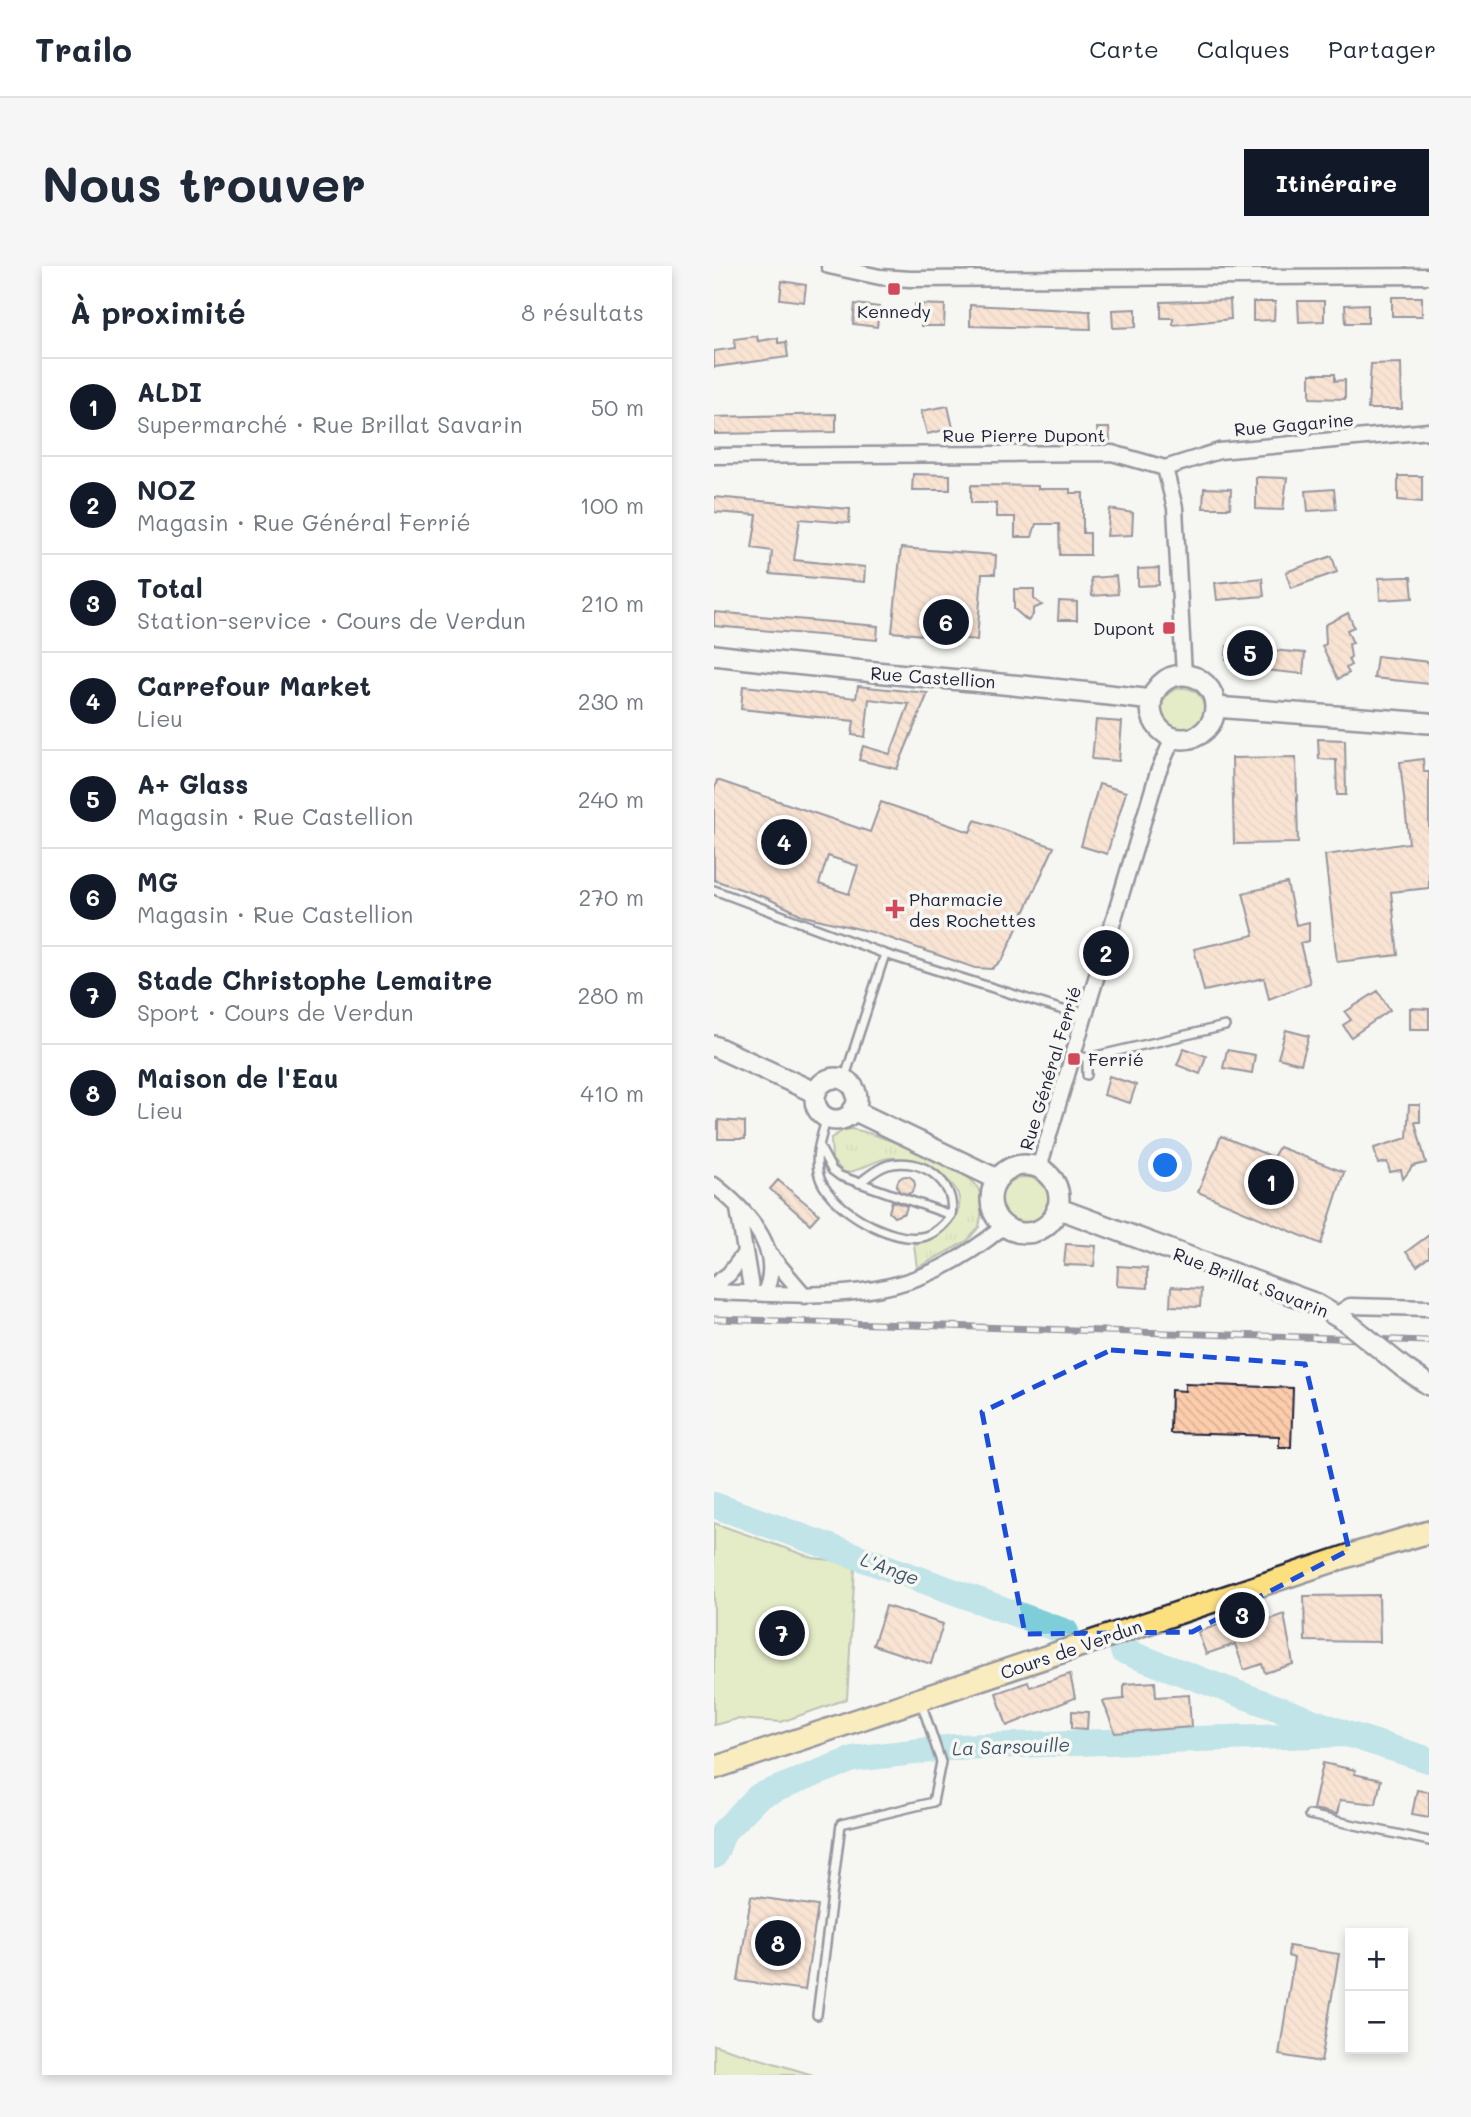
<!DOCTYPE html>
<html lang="fr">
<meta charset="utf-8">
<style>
:root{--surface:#fff;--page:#f6f6f7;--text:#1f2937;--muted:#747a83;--line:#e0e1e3;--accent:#111827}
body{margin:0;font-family:Mali,sans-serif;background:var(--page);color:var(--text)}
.controls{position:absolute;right:21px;bottom:21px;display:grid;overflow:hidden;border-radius:0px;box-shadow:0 4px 10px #0003}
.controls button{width:63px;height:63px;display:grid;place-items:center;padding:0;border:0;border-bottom:2px solid var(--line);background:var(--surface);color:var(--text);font:35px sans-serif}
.you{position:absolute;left:452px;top:900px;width:24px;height:24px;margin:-18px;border:5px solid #fff;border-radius:50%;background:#1a73e8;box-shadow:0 0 0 10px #1a73e833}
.badge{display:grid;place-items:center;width:46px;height:46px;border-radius:50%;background:var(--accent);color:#fff;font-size:23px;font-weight:700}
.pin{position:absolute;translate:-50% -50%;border:4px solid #fff;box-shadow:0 2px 7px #0006}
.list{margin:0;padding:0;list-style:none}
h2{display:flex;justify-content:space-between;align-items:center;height:91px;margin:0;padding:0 28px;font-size:30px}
h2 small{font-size:23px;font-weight:400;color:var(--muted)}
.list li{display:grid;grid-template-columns:46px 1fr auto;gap:21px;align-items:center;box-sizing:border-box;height:98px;padding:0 28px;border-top:2px solid var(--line)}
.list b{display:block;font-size:26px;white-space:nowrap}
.list p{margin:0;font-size:23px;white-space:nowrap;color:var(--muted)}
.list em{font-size:23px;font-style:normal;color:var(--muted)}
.map{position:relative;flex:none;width:715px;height:1809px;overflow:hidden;border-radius:0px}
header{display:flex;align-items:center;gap:42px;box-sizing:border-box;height:98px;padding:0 35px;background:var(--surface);border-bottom:2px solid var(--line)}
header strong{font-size:33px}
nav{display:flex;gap:38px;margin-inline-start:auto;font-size:24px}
.intro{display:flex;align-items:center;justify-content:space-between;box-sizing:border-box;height:168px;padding:0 42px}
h1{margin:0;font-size:49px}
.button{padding:18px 32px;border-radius:0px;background:var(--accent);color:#fff;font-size:24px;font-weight:700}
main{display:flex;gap:42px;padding:0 42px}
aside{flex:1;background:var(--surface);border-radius:0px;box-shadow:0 4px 10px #0003}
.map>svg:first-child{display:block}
.grass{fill:url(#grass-tufts);stroke:#788067;stroke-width:2}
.garden{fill:#cedf93;stroke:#788067;stroke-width:2}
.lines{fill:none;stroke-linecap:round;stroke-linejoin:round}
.river{stroke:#7eceda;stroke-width:26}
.building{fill:url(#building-back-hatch);stroke:#22223b;stroke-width:2;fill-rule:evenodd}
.service-casing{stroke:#22223b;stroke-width:12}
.minor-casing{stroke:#22223b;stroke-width:19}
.secondary-casing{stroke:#22223b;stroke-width:24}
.primary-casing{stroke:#22223b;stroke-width:26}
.service{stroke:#f6f6f2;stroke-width:7}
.minor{stroke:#f6f6f2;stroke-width:14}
.secondary{stroke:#f6f6f2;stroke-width:19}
.primary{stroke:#fce080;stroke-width:21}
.rail-casing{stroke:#22223b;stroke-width:7}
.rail{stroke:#f6f6f2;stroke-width:4.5;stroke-dasharray:13;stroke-linecap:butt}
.secondary-bridge-casing{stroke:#22223b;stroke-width:24;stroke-linecap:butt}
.secondary-bridge{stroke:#f6f6f2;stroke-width:19}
.marked{fill:none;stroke:#1d4ed8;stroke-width:5;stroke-dasharray:14 9;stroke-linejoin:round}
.poi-dot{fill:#d1495b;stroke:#f6f6f2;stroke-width:2.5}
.labels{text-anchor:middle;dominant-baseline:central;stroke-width:7;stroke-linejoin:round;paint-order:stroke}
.poi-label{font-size:18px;fill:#22223b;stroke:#f6f6f2;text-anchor:start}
.street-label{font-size:18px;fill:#22223b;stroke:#f6f6f2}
.water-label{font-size:19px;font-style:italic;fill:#3e566b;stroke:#f6f6f2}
</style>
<header>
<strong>Trailo</strong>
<nav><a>Carte</a><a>Calques</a><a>Partager</a></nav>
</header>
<div class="intro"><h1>Nous trouver</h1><a class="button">Itinéraire</a></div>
<main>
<aside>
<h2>À proximité<small>8 résultats</small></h2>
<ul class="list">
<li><span class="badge">1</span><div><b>ALDI</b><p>Supermarché · Rue Brillat Savarin</p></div><em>50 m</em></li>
<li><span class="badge">2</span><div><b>NOZ</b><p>Magasin · Rue Général Ferrié</p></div><em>100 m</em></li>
<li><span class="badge">3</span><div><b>Total</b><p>Station-service · Cours de Verdun</p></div><em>210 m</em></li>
<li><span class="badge">4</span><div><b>Carrefour Market</b><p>Lieu</p></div><em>230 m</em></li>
<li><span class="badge">5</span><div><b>A+ Glass</b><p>Magasin · Rue Castellion</p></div><em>240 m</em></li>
<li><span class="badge">6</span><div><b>MG</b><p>Magasin · Rue Castellion</p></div><em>270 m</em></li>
<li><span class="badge">7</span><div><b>Stade Christophe Lemaitre</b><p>Sport · Cours de Verdun</p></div><em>280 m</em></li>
<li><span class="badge">8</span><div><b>Maison de l'Eau</b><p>Lieu</p></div><em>410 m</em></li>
</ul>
</aside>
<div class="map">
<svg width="715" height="1809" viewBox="0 0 715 1809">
<defs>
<pattern id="grass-tufts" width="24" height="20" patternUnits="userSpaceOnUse" patternTransform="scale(1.75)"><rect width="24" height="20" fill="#cedf93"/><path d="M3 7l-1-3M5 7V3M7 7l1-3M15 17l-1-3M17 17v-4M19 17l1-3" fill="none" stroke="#b1bf80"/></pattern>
<pattern id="building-back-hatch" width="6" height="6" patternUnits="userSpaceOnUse" patternTransform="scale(1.75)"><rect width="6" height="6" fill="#fcccab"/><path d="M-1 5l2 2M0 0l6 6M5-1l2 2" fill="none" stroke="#d8af94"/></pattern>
</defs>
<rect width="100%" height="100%" fill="#f6f6f2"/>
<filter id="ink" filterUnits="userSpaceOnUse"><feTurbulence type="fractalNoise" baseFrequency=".0143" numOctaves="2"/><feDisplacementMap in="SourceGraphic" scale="14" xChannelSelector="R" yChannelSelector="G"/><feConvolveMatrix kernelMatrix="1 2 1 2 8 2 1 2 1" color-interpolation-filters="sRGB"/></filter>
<g filter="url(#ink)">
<path class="grass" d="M138,863C161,867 249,901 262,919C270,931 268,948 265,961L253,975L203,1002L200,978C216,976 226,970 236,958C268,921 211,895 181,892C165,890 147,906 130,907L118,894L117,872L130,864Z"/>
<path class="garden" d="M448 443a21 21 0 1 1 42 0a21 21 0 1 1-42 0Z
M287 935a24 24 0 1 1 48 0a24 24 0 1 1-48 0Z
M0,1257L99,1292L125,1295L141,1301L133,1433L67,1456L23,1453L0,1459Z
M0,1779L99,1809H0Z"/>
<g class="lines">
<path class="river" d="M0,1239L352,1366
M409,1385L633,1468L715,1494
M0,1590L10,1565L45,1530L139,1493L242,1481L633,1468"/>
</g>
<path class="building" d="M68,15L92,19L90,36L66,33Z
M678,31H708V50H678Z
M516,34L517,53L459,59V52H447V36Z
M584,35H610V55L585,56Z
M539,36H561L560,54L539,55Z
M141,38L166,41L163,61L139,58Z
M201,38L231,39L230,60H207V53L201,52Z
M654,38V57H632L631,39Z
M256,39L376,45L377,63L256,60Z
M422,43V61L399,62L398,44Z
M43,70L44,75L64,72V77L72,76L74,91L0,101V85L21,82L20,73Z
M687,97L688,143H654L657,98Z
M596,108H621V115L631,114V133L596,132Z
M234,140L239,162L213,168L207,145Z
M122,148V166L0,168V151Z
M383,162H395L396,174L384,175Z
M199,208L236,209V224H198Z
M684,210H708V236L684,234Z
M542,211L573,212L569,244L542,243Z
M257,219L324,220V223H356V227H369V267H376V289H346L345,258H322L318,271H301V251H282V237H257Z
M490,222L517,223L516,242H489Z
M620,223L622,243L594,245L592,225Z
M0,231L136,243L135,257L86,253L80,294L151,301L150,316L56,308L58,285L38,282L43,249L0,246Z
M396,243L419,247L418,269L393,270Z
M187,282L282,289L281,308H268L263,374L178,366Z
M618,290L623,306L577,322L572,306Z
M445,302V319L424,320V303Z
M402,310L404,328L378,330L377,312Z
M690,311H697L699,332L666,334L665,312Z
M548,312L550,330L503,334L501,317Z
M300,323H320V333L328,339L319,343V349L314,355L300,343Z
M345,335L363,336V354H344Z
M0,346L164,360L163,374L0,360Z
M634,347L640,361L633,364L639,377L635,378L637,391L634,393L637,399L632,402L635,407L624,413L608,380L612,378L611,359Z
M513,380L591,387L589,408L550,404L537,401V398L512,393Z
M663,390L715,396V418L660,412Z
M29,420L142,432L144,420L214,427L183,503L145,494L149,480L176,488L195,438L155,433L151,471L138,469L140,455L27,443Z
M382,454L408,456L405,495L378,493Z
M604,473L631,474L632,529H623L622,494L605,493Z
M582,491L584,577L520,578L518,492Z
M709,493L710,506H715V622L677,626L684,689L623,696L611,589L695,577L686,496Z
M3,514L156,566L167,536L256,566L261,554L340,581L289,693L278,703L261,702L158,666L90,650L53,632L0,614V525ZM114,590L144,600L135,628L105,618Z
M385,518L412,526L393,588L367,580Z
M573,617L582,659L595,656V675L586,677L596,717L555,733L550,712L490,725L480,683L540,669L529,627Z
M664,725L676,744L637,771L629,759L637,754L631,746Z
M696,742L715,743V763H696Z
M572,764L595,770L587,798L564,792Z
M470,782L492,790L486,808L463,799Z
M513,784L541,789L538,807L509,802Z
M395,810L422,819L416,837L390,829Z
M695,839H706V856H701L712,897L699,900L689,913L687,904L676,906L673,896L664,898L660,882L693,872Z
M4,854L31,856V873H4Z
M507,870L559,891L565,881L630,906L607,978L484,926Z
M183 919a9 9 0 1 1 18 0a9 9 0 1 1-18 0Z
M64,914L105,948L96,958L56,923Z
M178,935L193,940L191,947L180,951L175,946Z
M715,969V991L703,1000L692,986Z
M352,978L382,980L380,1000L350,999Z
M404,1000L433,1002V1022L403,1020Z
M457,1021L487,1023L486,1041L456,1040Z
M471,1118L579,1122L577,1181H565V1170L456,1167L457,1124L471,1125Z
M665,1329L666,1376L591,1375L590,1330Z
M172,1340L229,1358L217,1398L159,1379Z
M570,1348L579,1398L551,1407L548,1398L530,1404L521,1378L492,1388L484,1366L526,1351L530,1362Z
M356,1408L361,1432L293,1460L282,1427L314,1416L316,1421Z
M441,1416L442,1431L475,1429L477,1461L401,1467L389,1435L410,1433V1418Z
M358,1445L374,1446L373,1463L358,1462Z
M609,1497L641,1504L640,1508L667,1514L662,1538L626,1534L623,1548L599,1543Z
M703,1524L715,1526V1551L698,1548Z
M37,1630L104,1640L91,1724L24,1715Z
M575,1680L625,1688L607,1796L565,1789L580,1692L574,1690Z"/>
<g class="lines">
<g class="service-casing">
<path id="service" d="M0,624L171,688L130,814
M171,688L371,751
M361,789L373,792V809
M373,792L511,760
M105,880L118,904L126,910L237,949C230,959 220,969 207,971C176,976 120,944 107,915C98,894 107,872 113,851
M145,917C154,911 163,902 174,899C206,890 243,915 237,949
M595,1549L715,1575
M103,1749L127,1558L219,1536L227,1496L207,1436"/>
</g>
<g class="minor-casing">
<path id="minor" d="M115,0L166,11L196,13L715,10
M0,190L398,187L451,202
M451,202L505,185L715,165
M451,202L461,242L470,409
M325,902L444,506L459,472
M0,919C33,945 72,985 50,1028
M24,943L38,1028
M57,990L91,1030
M0,1019L15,1008L31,987
M0,1026C117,1030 195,1040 290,960
M622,1049L636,1040L715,1042"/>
</g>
<g class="secondary-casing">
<path id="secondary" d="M0,389C146,407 292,416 437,434
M437 441a32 32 0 1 1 64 0a32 32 0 1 1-64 0Z
M501,441L715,457
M0,780L102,827
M101 833a21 21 0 1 1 42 0a21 21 0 1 1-42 0Z
M139,844L283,913
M277 933a34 34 0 1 1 68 0a34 34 0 1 1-68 0Z
M343,942L600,1037L634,1057
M690,1102L715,1119"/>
</g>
<g class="primary-casing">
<path id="primary" d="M0,1502L640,1288L715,1266"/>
</g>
<use href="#service" class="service"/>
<use href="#minor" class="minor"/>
<use href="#secondary" class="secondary"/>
<use href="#primary" class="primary"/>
<g class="rail-casing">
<path id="rail" d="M0,1053L715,1075"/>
</g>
<use href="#rail" class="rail"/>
<g class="secondary-bridge-casing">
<path id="secondary-bridge" d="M634,1057L690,1102"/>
</g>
<use href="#secondary-bridge" class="secondary-bridge"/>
</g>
</g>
<path d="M0 0H715V1809H0ZM397,1084L591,1098L635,1284L478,1366L311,1368L268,1146Z" fill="#f6f6f2" fill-opacity=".55" fill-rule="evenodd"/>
<path class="marked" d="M397,1084L591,1098L635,1284L478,1366L311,1368L268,1146Z"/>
<g class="poi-dot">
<rect x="173" y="16" width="14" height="14" rx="3.5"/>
<rect x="448" y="355" width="14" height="14" rx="3.5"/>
<path d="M177.5 632.5h7v7h7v7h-7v7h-7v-7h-7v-7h7z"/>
<rect x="353" y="786" width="14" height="14" rx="3.5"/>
</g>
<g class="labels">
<g class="poi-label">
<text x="180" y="45" text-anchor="middle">Kennedy</text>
<text x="441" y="362" text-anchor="end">Dupont</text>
<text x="195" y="633">Pharmacie<tspan x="195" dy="21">des Rochettes</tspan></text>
<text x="374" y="793">Ferrié</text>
</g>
<g class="street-label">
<text transform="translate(580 158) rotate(-5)">Rue Gagarine</text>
<text x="310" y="169">Rue Pierre Dupont</text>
<text transform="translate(219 411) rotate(4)">Rue Castellion</text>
<text transform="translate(336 802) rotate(-73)">Rue Général Ferrié</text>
<text transform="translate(537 1016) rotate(21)">Rue Brillat Savarin</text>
<text transform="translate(357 1383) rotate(-19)">Cours de Verdun</text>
</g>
<g class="water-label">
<text transform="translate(176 1302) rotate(20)">L'Ange</text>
<text transform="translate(297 1480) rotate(-2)">La Sarsouille</text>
</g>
</g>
</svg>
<div class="controls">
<button>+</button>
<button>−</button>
</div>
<div class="you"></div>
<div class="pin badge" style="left:557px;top:916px">1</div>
<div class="pin badge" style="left:392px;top:687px">2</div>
<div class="pin badge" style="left:528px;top:1349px">3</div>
<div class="pin badge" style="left:70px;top:576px">4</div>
<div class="pin badge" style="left:536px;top:387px">5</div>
<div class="pin badge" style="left:232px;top:356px">6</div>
<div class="pin badge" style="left:68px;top:1367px">7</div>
<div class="pin badge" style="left:64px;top:1677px">8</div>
</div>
</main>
